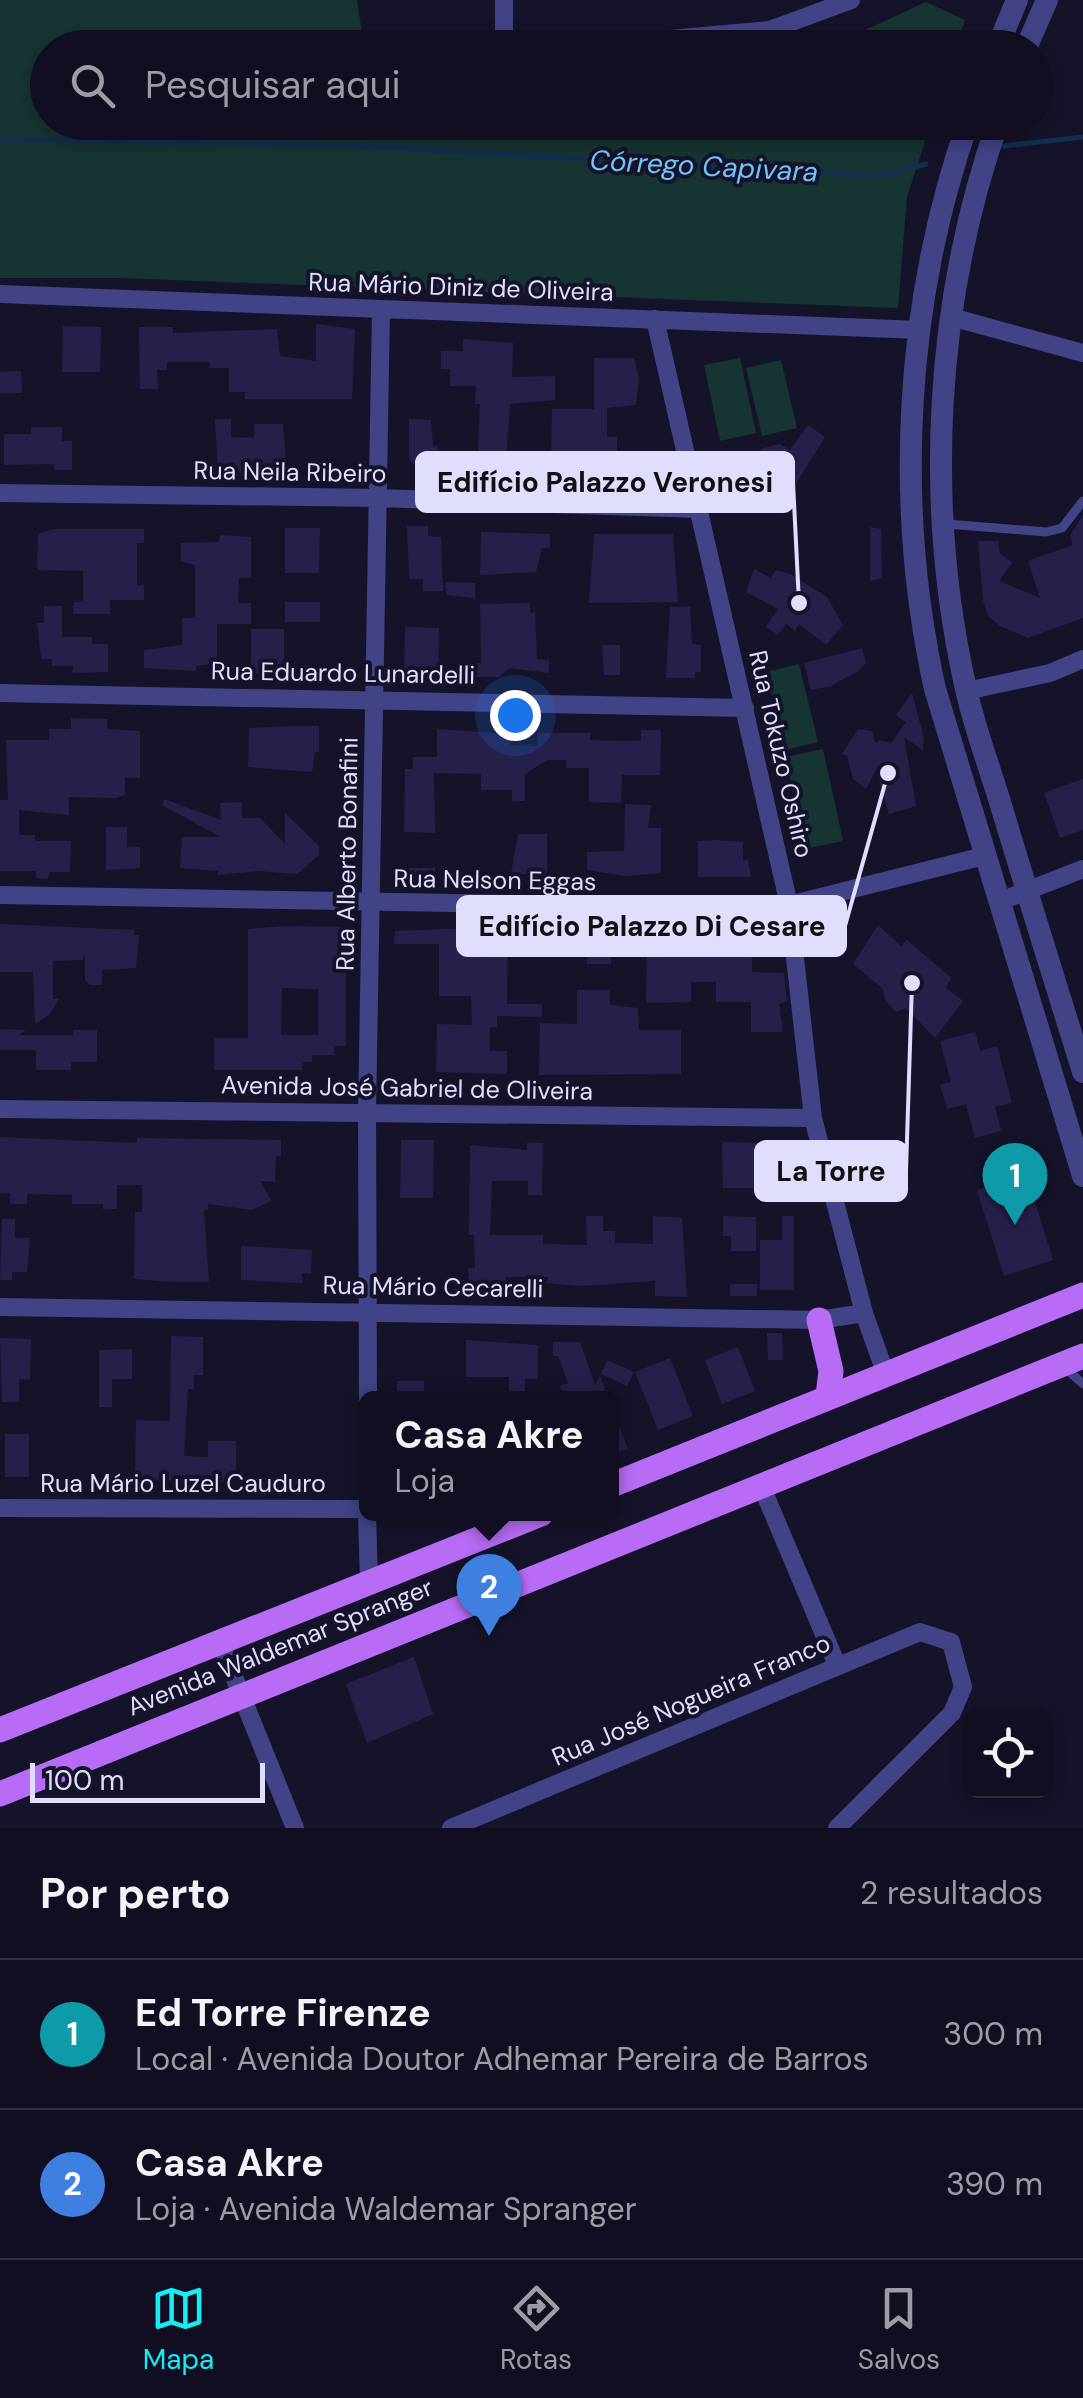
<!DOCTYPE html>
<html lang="pt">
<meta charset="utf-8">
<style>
:root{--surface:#100e20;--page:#191729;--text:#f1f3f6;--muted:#9c9ca5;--line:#302e3e;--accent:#16ecf1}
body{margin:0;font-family:"DM Sans",sans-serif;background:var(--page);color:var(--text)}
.controls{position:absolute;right:30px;bottom:30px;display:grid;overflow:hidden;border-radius:15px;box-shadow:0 5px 15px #0003}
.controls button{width:90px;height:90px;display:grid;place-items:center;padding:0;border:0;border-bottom:2px solid var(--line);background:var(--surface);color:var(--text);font:50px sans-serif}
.scale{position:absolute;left:30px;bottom:25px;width:235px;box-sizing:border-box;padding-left:10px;border:5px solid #dfdefd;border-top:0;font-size:28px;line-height:35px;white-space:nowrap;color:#dfdefd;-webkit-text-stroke:8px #15132a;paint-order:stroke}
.you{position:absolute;left:515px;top:715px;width:35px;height:35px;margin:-25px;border:8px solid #fff;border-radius:50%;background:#1a73e8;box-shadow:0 0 0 15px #1a73e833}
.badge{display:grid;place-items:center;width:65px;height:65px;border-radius:50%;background:var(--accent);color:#fff;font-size:32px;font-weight:700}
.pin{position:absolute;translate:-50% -82px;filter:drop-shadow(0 2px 5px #0008)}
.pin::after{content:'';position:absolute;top:52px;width:35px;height:30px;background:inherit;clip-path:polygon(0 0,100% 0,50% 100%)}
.popup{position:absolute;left:359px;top:1391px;width:260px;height:130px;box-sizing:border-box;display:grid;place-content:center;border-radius:15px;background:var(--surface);filter:drop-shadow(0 2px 8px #0005);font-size:32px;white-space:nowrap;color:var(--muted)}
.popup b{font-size:38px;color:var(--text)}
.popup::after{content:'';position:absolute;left:50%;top:100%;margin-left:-20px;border:20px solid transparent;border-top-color:var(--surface)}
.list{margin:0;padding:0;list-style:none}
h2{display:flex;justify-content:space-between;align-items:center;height:130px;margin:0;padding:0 40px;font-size:42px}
h2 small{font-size:32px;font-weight:400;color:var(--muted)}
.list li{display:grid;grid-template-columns:65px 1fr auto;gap:30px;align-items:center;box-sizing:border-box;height:150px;padding:0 40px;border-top:2px solid var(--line)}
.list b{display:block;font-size:38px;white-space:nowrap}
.list p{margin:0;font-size:32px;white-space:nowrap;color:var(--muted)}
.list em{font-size:32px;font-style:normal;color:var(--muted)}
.icon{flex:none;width:55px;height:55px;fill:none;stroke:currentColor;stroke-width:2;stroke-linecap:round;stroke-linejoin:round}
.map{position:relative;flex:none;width:1083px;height:1828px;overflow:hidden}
.search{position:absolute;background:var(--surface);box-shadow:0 5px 15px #0003;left:30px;right:30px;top:30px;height:110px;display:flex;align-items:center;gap:25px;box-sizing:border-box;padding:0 35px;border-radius:55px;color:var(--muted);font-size:38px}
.sheet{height:430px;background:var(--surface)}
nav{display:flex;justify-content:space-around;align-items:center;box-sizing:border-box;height:140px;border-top:2px solid var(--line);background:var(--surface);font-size:28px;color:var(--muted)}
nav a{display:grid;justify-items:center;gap:5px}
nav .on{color:var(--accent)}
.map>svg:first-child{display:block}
.green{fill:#163431}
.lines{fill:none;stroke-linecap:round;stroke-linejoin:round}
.stream{stroke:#132d4f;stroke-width:5}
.building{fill:#25204a;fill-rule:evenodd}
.service{stroke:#414386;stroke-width:9}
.minor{stroke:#414386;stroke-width:18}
.tertiary{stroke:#414386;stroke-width:22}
.primary{stroke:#b86cf6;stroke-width:25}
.labels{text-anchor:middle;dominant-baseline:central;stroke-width:8;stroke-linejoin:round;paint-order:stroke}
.street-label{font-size:25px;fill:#dfdefd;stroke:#15132a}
.water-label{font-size:28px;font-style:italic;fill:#72c3f7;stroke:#15132a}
.leader{fill:none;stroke:#dfdefd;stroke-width:4}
.callout-dot{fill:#dfdefd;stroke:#15132a;stroke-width:4}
.callout{fill:#dfdefd;stroke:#dfdefd;stroke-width:4}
.callout-label{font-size:28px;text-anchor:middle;font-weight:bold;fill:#111}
</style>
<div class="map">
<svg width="1083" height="1828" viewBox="0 0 1083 1828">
<rect width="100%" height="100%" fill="#15132a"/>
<path class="green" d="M0,0H357L364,47L48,48V122L931,123L907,197L898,308L122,278H0Z
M926,2L965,20L956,47H828Z
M740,358L756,433L720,441L704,365Z
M781,360L797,428L762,436L746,368Z
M799,664L818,742L785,750L766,672Z
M823,749L843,841L805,849L785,757Z"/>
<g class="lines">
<path class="stream" d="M0,139L360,146L878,176L926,164
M1004,146L1083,137"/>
</g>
<path class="building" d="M316,324L355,329L352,399H245V392H229V368H210V362H167V370H157L158,389H140L139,327H173V333L277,329L280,356L316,361Z
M63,326L101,327L100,372H62Z
M463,339L513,343L512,377L555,376V400L510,404L505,470L477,471L480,404H475L476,386H450V369H441V351H463Z
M594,358H634L639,378L636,405L607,408V437H617V462H603V468L595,471L551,470L552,409H594Z
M21,371L22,393H0V372Z
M215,419H231V437L254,438V424H283L287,474L218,472Z
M409,419L431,420L433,446H438L435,474H418V467L409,460Z
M808,425L825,437L789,495L749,473L763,448L780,444L790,450Z
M31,427H62V441H72V470H54V464L4,465V434H31Z
M1083,514V618L1028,638L1000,626L988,616L983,600L978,541H998L1000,553L1012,563L999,581L1040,598L1028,561L1073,545L1070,536Z
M407,526H428V536L441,537L443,591H423V579H409Z
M870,527L881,529L882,578L870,581Z
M285,528H320L319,573H285Z
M53,529H144V543H137V586L144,585V600H110V614H73L74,602H83V571L37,570L38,534Z
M481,532L550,534V548H542L536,572L480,575Z
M594,534H673L678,602L589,603Z
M220,535L251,537V578H239L238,603H251V624H217V663L196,666V671L144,668V650L182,645V618H195V565L181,561V543L219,542Z
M754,569L771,578L776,570L790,574L827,597L843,625L826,645L799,624L795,631L786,624L778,635L766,627L778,609L746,592Z
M446,582L475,583V598L446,595Z
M285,602H320V622H285Z
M530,603V613L535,612L537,659L549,660V673L510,668L499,677H476V663H481L480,604Z
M44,606H62V637H92V644H108V672L72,673L73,666H52V659H41L37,623H44Z
M670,607H690L692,644L701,645V672H695V678H666Z
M405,627L439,628L438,675L404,674Z
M251,629H284V674H251Z
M602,645H620V675H604Z
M862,648L866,663L858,671L831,686L811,690L804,663Z
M912,693L924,738L923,750L904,737L916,806L889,814L876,770L866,789L853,779L847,756L842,754L858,729L872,731L876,744L879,740L891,743L906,722L896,715Z
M71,718L107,719V729L140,731V778H125V795L116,798L69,797V815L19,810V835H35V841H71L70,872H49L48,879L36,878V871H0V800H8L6,740H49V729H71Z
M299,726H319V752H315L312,772L248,767L249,728Z
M437,729L511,734L510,745L537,746L539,733H590V740L628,741L641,740V730H661L660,775H622L621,803L589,802V768H566V760H547L525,774V801H512V790H481V774L434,773L435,833L404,832L405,769H413V757H437Z
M1083,779V830L1060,838L1044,793Z
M165,799L221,820L220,803L242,802V818H260L285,844V813L319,846V855L297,874L258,871L218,875V871L180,868L182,837H221L162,805Z
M625,804L651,805L648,828H661V873L625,876L587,870V852L624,851Z
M106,827H127V847H140V868L106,870Z
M518,834H547V874H511Z
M716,840L743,842V860H748L751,877H698V841Z
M403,868H435V883H403Z
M0,924L134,930V935H139L136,968L102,970V985H90L85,980V954L82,960L53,961V999H59L50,1014L35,1024L33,972H0Z
M682,924H697V931H752V972L784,973L787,1001L779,1004L783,1032H751V1002H716V982H691V1002L646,1003L647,931H682Z
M878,925L901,946L907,940L951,978L946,988L963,1001L935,1038L906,1008L896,1012L885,1000L883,989L853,964Z
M285,926L346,927V1046H334V1055H312V1062H302V1070H214V1038H248V929ZM282,988L318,989V1035H281Z
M472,928H508L507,1004H542V1017L497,1016V1027H490V1051H507V1074L436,1072L437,1024L472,1025L471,996H439V944H394L395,931Z
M587,929H611V964H587Z
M577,990H610V1005L638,1008L639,1030H681V1074L539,1075L540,1023L577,1024Z
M0,1029L26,1030L19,1035H73V1030H97V1062H71V1070H36V1050H0Z
M975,1032L980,1051L997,1046L1012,1103L995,1107L1001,1131L975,1138L966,1104L947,1109L940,1085L951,1082L940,1041Z
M0,1137L137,1143V1138L281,1140V1156H276L275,1182L261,1181L271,1201L252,1210L208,1204V1210H204L209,1282H173L134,1279L135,1212H142V1185H117V1209H103V1204H72V1195L27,1194V1204H10V1193H0Z
M401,1140H434L433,1198H400Z
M722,1142L761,1143L758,1188H723Z
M527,1143H543L542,1195H528V1181H492L490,1235H543V1244L587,1245L586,1216H603V1231H615V1243L653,1244V1216L682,1218L687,1297L655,1296V1281L580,1286L547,1283L548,1277H506V1281L490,1284H469L468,1268H475L474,1235H469L470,1145L527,1150Z
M1027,1176L1053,1260L1004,1276L977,1190Z
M723,1216L756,1217V1251H731V1236H723Z
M782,1216H794V1290H760V1240H782Z
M2,1219H15V1238H30L27,1272H12V1280H0Z
M241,1246L312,1250L311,1274L302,1273V1283L241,1280Z
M730,1284H757V1296H730Z
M767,1333H782L783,1360H768Z
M171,1336L203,1337V1375H194V1389H188L184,1456L208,1457V1441H236V1475H232V1481L135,1480L136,1420L170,1421Z
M0,1338L31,1339L30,1380L19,1379V1402H2Z
M466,1340L538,1345V1379H525V1398H509V1377H466Z
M553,1342H580L595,1385L600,1376L608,1398H565L560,1386L568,1383L558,1356H553Z
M738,1347L755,1391L722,1404L705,1360Z
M132,1349V1379H112V1407H99V1350Z
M670,1358L693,1416L658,1430L635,1372Z
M607,1360L634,1372L627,1386L601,1374Z
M397,1381H424V1398H397Z
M612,1409L628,1449L612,1455Z
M5,1434H29V1477H5Z
M414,1657L433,1714L367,1743L346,1684Z"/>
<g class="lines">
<path class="service" d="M947,524L1046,532L1062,528L1083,501
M1063,1366L1083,1384"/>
<path class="minor" d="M423,43L592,46L770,30L851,0
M504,44V0
M0,294L920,330
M951,317L1083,353
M655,319L789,905L813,1118L864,1313L886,1375
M0,493L379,498L699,509
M966,691L1050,673L1083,659
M0,693L745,708
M0,895L733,908L789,905L984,856
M998,902L1083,869
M0,1109L813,1118
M0,1307L819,1320L864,1313
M368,1398L367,1113L381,309
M761,1485L837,1665
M0,1508L366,1509
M367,1514L369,1582
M220,1642L295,1828
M451,1828L920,1632L951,1642L963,1687L952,1713L837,1828"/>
<path class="tertiary" d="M997,48L1017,0
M1026,48L1047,0
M968,122C905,302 894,504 935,689L1083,1176
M998,122C935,301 924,504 966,689C975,730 991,771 1003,812C1029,899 1056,985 1083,1072"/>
<path class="primary" d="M819,1320L831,1371L828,1396
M612,1485L1083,1295
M0,1730L541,1514
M0,1794L1083,1356"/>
</g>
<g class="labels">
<g class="street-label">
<text transform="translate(461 287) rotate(2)">Rua Mário Diniz de Oliveira</text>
<text transform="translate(290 472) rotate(1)">Rua Neila Ribeiro</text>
<text transform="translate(343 673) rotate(1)">Rua Eduardo Lunardelli</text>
<text transform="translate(781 754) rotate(77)">Rua Tokuzo Oshiro</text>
<text transform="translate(347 854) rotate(-89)">Rua Alberto Bonafini</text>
<text transform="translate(495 880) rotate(1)">Rua Nelson Eggas</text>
<text transform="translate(407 1088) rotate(1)">Avenida José Gabriel de Oliveira</text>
<text transform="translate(433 1287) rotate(1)">Rua Mário Cecarelli</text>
<text x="183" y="1483">Rua Mário Luzel Cauduro</text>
<text transform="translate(280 1647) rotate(-22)">Avenida Waldemar Spranger</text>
<text transform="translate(691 1700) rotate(-23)">Rua José Nogueira Franco</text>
</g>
<g class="water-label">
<text transform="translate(704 166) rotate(3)">Córrego Capivara</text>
</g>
</g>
<path class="leader" d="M799 603L793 482M888 773L845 926M912 983L906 1171"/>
<g class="callout-dot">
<circle cx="799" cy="603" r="10"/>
<circle cx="888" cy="773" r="10"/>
<circle cx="912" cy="983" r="10"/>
</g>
<g class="callout">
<rect x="417" y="453" width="376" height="58" rx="10"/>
<rect x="458" y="897" width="387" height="58" rx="10"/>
<rect x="756" y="1142" width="150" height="58" rx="10"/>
</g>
<g class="callout-label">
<text x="605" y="492">Edifício Palazzo Veronesi</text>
<text x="652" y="936">Edifício Palazzo Di Cesare</text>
<text x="831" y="1181">La Torre</text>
</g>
</svg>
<div class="controls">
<button><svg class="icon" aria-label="locate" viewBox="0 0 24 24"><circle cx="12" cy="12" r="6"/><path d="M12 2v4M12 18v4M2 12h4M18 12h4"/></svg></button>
</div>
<div class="scale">100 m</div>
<div class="you"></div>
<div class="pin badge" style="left:1015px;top:1225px;background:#0f9aa8">1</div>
<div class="pin badge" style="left:489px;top:1636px;background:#3f7fe0">2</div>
<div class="popup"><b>Casa Akre</b>Loja</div>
<div class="search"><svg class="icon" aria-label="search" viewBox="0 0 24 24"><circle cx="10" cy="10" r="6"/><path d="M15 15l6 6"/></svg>Pesquisar aqui</div>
</div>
<section class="sheet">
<h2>Por perto<small>2 resultados</small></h2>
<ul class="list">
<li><span class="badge" style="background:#0f9aa8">1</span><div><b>Ed Torre Firenze</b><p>Local · Avenida Doutor Adhemar Pereira de Barros</p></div><em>300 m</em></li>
<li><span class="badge" style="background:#3f7fe0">2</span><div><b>Casa Akre</b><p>Loja · Avenida Waldemar Spranger</p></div><em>390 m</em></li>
</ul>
</section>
<nav>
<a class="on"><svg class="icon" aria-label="map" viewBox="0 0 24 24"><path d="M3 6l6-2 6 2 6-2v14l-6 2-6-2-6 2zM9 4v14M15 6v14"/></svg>Mapa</a>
<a><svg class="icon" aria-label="directions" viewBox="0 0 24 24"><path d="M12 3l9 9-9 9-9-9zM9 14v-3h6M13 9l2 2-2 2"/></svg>Rotas</a>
<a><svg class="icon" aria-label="saved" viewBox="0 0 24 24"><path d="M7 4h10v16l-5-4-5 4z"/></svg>Salvos</a>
</nav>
